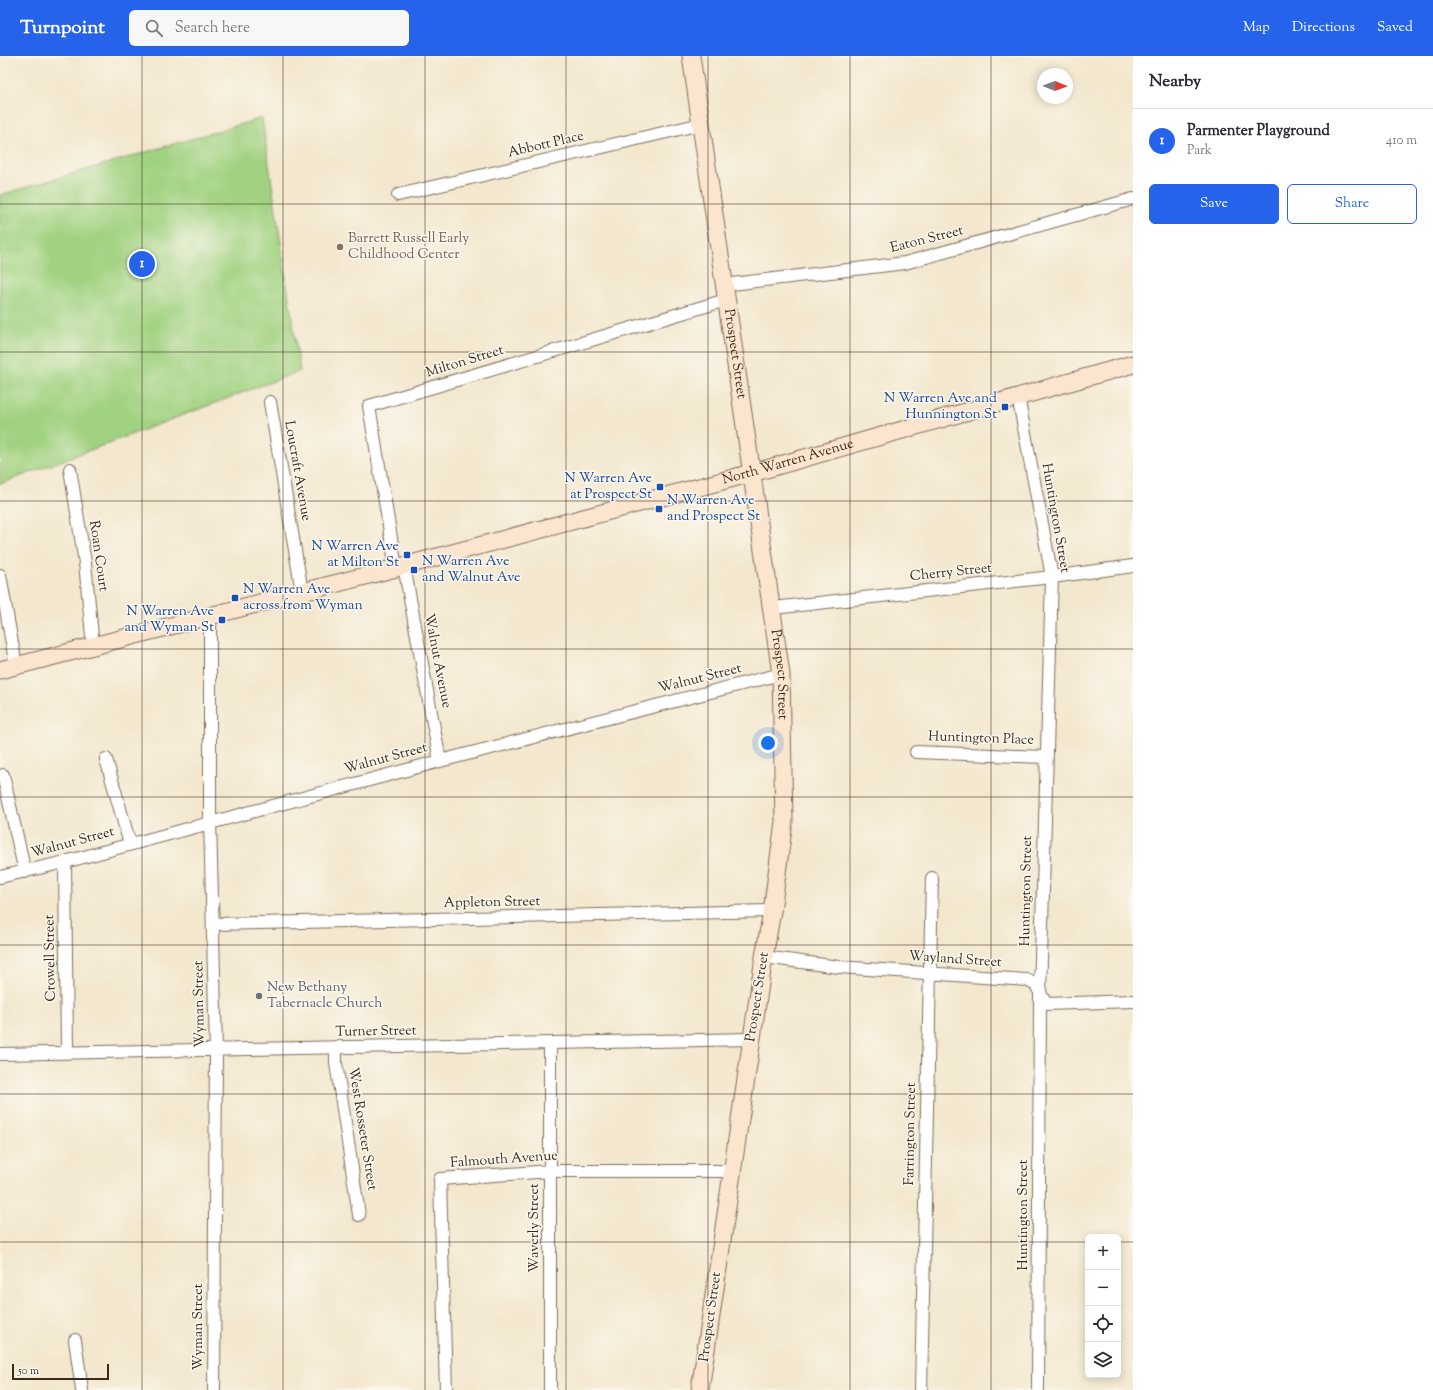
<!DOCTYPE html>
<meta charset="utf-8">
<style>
:root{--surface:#fff;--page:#f7f7f7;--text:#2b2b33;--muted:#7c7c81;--line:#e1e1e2;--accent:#2563eb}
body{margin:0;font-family:"Sorts Mill Goudy",serif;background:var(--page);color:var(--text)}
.controls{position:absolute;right:12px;bottom:12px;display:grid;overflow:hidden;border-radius:6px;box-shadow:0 2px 10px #0003}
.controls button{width:36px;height:36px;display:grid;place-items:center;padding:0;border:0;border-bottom:1px solid var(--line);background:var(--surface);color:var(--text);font:20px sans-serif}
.compass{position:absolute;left:1037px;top:12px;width:36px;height:36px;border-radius:50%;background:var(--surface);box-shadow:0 2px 10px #0003;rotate:91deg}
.scale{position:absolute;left:12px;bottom:10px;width:97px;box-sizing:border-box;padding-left:4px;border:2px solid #3b2a1e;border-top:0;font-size:11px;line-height:14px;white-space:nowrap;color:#3b2a1e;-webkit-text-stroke:3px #fbf7ec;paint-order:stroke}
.you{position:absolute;left:768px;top:687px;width:14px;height:14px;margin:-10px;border:3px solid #fff;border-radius:50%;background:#1a73e8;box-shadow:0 0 0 6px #1a73e833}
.badge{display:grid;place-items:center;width:26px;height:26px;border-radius:50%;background:var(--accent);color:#fff;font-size:13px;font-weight:700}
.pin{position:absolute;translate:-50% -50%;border:2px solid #fff;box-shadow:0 1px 4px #0006}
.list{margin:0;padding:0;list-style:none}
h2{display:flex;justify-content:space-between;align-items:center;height:52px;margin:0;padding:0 16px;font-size:17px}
h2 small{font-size:13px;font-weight:400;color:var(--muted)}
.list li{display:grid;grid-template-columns:26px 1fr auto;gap:12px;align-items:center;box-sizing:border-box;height:64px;padding:0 16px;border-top:1px solid var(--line)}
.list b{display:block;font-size:15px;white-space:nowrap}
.list p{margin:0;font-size:13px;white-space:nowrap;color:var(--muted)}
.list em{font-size:13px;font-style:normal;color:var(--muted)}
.actions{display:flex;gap:8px;padding:12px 16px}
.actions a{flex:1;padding:9px 0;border:1px solid var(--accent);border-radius:6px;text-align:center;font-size:14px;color:var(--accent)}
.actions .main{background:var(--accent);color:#fff}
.icon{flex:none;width:22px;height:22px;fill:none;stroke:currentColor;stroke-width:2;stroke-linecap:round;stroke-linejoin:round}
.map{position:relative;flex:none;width:1133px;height:1334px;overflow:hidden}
header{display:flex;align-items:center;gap:24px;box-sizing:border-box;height:56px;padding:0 20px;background:var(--accent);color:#fff}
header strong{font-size:19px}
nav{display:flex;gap:22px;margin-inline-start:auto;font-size:14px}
.search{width:280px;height:36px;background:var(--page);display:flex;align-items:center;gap:10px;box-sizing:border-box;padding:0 14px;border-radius:6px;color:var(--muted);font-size:15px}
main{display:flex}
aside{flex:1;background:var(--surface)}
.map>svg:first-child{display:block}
.green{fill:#a1d281;stroke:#6e7e50}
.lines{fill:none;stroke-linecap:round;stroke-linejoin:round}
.street-casing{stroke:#7b6c5c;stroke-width:14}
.secondary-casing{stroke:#7b6c5c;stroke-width:19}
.street{stroke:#fff;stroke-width:12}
.secondary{stroke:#fce5cf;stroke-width:17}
.grid{fill:none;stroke:#3b2a1e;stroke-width:1;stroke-opacity:0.55}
.education-dot{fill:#8d6e63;stroke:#fbf7ec;stroke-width:1.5}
.transit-dot{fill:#1a4fb4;stroke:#fbf7ec;stroke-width:1.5}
.worship-dot{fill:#6b7280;stroke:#fbf7ec;stroke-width:1.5}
.labels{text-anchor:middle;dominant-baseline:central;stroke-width:3;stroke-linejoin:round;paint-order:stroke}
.street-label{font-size:14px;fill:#3b2a1e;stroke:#fbf7ec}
.education-label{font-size:14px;fill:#785e54;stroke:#fbf7ec;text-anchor:start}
.transit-label{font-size:14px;fill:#164399;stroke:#fbf7ec;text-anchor:end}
.worship-label{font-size:14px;fill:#5b616d;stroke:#fbf7ec;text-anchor:start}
</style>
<header>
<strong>Turnpoint</strong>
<div class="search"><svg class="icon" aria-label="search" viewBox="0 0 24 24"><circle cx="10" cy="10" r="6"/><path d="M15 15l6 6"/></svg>Search here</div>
<nav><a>Map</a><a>Directions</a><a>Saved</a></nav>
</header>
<main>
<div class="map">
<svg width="1133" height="1334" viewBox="0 0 1133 1334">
<rect width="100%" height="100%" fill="#fbf7ec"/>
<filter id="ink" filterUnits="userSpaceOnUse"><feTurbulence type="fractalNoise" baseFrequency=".025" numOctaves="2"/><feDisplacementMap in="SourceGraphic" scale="8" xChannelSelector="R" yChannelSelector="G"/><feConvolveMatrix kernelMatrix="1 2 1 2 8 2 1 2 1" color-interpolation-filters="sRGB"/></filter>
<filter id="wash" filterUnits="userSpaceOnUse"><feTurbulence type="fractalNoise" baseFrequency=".012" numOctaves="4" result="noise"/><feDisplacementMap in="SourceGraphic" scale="16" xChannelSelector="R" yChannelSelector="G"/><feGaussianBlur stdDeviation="0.9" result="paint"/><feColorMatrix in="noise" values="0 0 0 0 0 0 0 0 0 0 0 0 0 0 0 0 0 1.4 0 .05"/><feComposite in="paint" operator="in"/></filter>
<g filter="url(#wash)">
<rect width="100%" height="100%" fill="#f3e7ce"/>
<path class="green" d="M262,62L300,315L0,428V139Z"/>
</g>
<g filter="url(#ink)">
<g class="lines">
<g class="street-casing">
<path id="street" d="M398,139L701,68
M724,229L905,207L1133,143
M1018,340L1052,521L1040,938L1038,1334
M270,346L302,536
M70,413L85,507L93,590
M404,510L440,705
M396,512L369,350L726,244
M0,519L16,610
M773,552L1052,521L1133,510
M210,560V766L216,994L214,1334
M916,696L1045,701
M106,703L130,788
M3,719L25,816
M65,806L67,997
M0,821L65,806L440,705L781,618
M213,868L772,855
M764,901L839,911L1027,924L1036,929L1046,948L1133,945
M336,991V1007L359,1159
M0,998L752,983
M75,1284L82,1334
M446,1334L440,1123L551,1115H732
M550,1334V987
M921,1334L932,822"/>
</g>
<g class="secondary-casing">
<g id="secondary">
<path id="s1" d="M691,0L781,618L784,765L772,855L764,901L700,1334"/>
<path id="s2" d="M0,614L396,512L752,417L1133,308"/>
</g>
</g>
<use href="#street" class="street"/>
<use href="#secondary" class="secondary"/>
</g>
</g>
<path class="grid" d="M142,0V1334M283,0V1334M425,0V1334M566,0V1334M708,0V1334M850,0V1334M991,0V1334M0,148H1133M0,296H1133M0,445H1133M0,593H1133M0,741H1133M0,889H1133M0,1038H1133M0,1186H1088M1118,1186H1133"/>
<circle class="education-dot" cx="340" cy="191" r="4"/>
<g class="transit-dot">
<rect x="1001" y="347" width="8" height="8" rx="2"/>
<rect x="656" y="427" width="8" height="8" rx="2"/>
<rect x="655" y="449" width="8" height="8" rx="2"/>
<rect x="403" y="495" width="8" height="8" rx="2"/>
<rect x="410" y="510" width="8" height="8" rx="2"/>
<rect x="231" y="538" width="8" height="8" rx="2"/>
<rect x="218" y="560" width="8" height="8" rx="2"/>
</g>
<circle class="worship-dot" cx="259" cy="940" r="4"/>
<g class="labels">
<g class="street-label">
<text transform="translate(546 89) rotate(-13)">Abbott Place</text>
<text transform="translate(927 184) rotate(-14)">Eaton Street</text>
<text stroke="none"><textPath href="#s1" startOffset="301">Prospect Street</textPath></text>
<text transform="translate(465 306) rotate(-17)">Milton Street</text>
<text stroke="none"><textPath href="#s2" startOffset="815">North Warren Avenue</textPath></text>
<text transform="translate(297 415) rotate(80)">Loucraft Avenue</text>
<text transform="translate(1055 462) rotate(80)">Huntington Street</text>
<text transform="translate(98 500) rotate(82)">Roan Court</text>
<text transform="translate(951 517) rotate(-6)">Cherry Street</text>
<text transform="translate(437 605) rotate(79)">Walnut Avenue</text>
<text stroke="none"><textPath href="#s1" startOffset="625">Prospect Street</textPath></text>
<text transform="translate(700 623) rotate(-14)">Walnut Street</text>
<text transform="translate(981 683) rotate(2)">Huntington Place</text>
<text transform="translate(386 703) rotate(-15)">Walnut Street</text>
<text transform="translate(73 787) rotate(-15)">Walnut Street</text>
<text transform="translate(1027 835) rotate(-89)">Huntington Street</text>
<text transform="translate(492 847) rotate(-1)">Appleton Street</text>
<text transform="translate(51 902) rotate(-91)">Crowell Street</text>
<text transform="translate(955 904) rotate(4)">Wayland Street</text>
<text transform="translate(758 941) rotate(-81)">Prospect Street</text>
<text transform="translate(200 948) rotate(-91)">Wyman Street</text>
<text transform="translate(376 976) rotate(-1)">Turner Street</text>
<text transform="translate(362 1073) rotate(81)">West Rosseter Street</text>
<text transform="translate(911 1078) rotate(-89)">Farrington Street</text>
<text transform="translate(504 1104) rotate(-4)">Falmouth Avenue</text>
<text transform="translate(1024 1159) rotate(-90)">Huntington Street</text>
<text transform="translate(535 1172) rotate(-90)">Waverly Street</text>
<text transform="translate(711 1261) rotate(-82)">Prospect Street</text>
<text transform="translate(199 1271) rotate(-90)">Wyman Street</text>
</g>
<g class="education-label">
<text x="348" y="183">Barrett Russell Early<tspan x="348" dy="16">Childhood Center</tspan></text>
</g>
<g class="transit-label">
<text x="997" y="343">N Warren Ave and<tspan x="997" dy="16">Hunnington St</tspan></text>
<text x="652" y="423">N Warren Ave<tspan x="652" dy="16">at Prospect St</tspan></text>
<text x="667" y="445" text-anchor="start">N Warren Ave<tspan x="667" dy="16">and Prospect St</tspan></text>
<text x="399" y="491">N Warren Ave<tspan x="399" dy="16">at Milton St</tspan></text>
<text x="422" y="506" text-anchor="start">N Warren Ave<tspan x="422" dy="16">and Walnut Ave</tspan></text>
<text x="243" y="534" text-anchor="start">N Warren Ave<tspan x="243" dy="16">across from Wyman</tspan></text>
<text x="214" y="556">N Warren Ave<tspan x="214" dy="16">and Wyman St</tspan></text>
</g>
<g class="worship-label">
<text x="267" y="932">New Bethany<tspan x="267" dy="16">Tabernacle Church</tspan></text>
</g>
</g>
</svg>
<div class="controls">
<button>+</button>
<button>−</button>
<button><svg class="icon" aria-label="locate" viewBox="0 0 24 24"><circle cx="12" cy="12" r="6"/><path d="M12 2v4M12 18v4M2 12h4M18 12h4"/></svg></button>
<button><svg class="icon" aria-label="layers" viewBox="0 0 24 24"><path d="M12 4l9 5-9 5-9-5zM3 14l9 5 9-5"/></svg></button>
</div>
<svg class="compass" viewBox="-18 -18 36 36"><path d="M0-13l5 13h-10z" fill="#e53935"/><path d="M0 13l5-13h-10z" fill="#7c7c81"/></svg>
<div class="scale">50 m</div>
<div class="you"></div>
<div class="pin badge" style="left:142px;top:208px">1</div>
</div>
<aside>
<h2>Nearby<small></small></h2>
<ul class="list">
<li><span class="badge">1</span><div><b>Parmenter Playground</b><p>Park</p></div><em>410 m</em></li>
</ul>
<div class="actions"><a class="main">Save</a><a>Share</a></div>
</aside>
</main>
